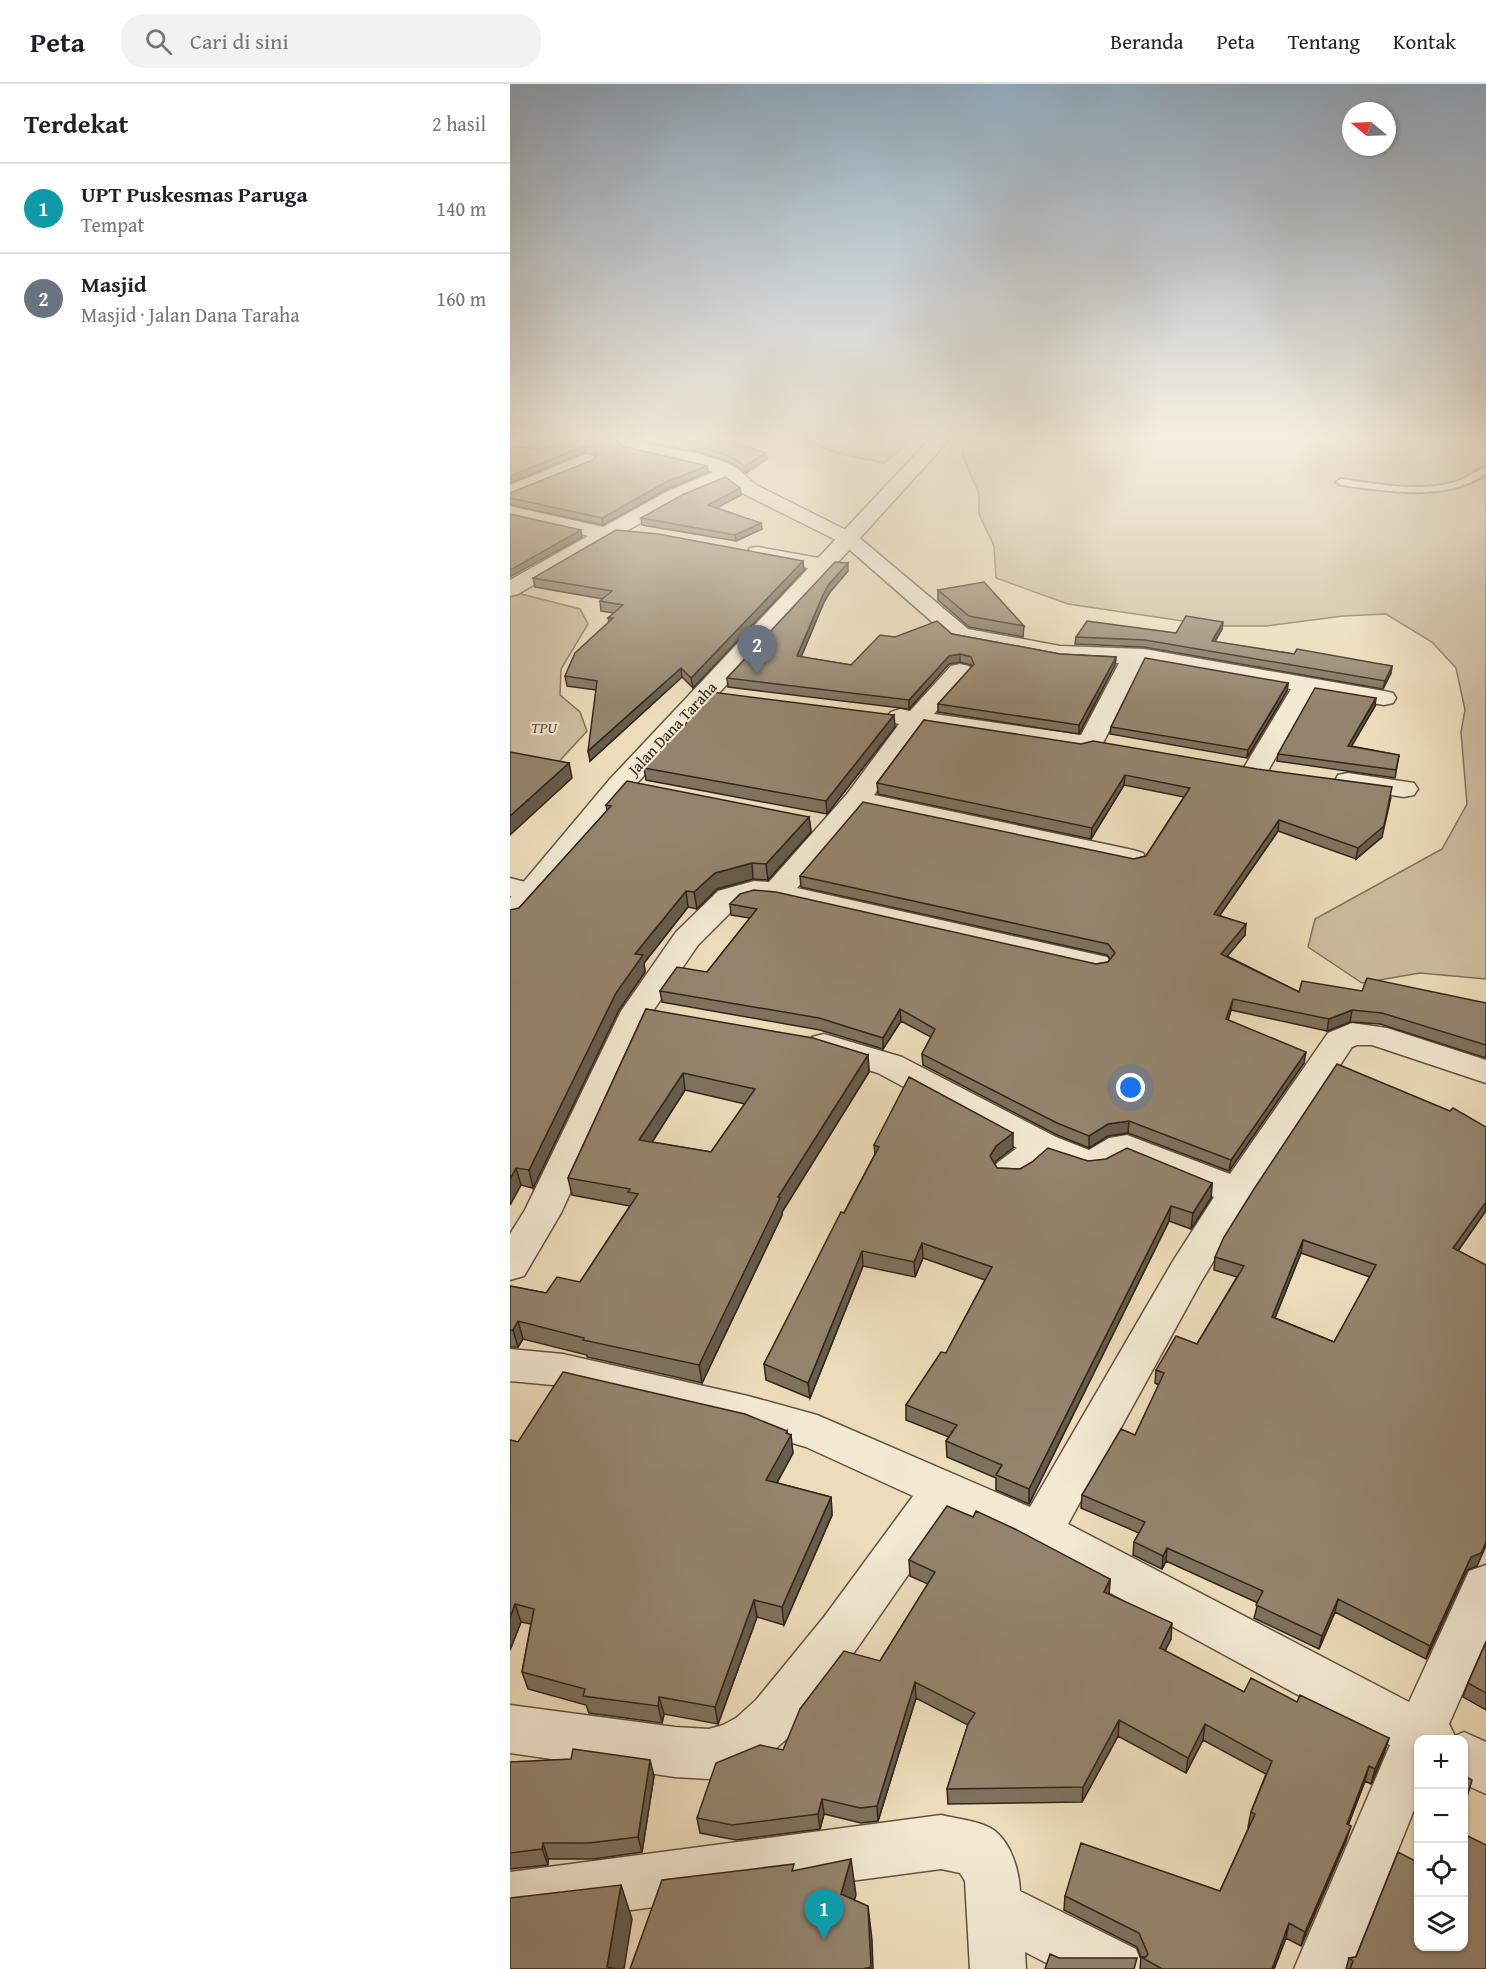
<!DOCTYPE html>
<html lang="id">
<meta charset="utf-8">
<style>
:root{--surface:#fff;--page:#f2f2f2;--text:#202124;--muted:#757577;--line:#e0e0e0;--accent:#8f2418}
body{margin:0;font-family:"Gentium Book Plus",serif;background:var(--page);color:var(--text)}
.controls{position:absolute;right:18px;bottom:18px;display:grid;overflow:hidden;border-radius:12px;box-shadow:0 2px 4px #0004}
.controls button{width:54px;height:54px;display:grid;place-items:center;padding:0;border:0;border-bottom:2px solid var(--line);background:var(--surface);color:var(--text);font:30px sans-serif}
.compass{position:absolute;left:832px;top:18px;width:54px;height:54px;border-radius:50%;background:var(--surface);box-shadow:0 2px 4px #0004;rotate:289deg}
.you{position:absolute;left:621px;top:1004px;width:21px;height:21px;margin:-15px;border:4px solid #fff;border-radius:50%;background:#1a73e8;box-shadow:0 0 0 9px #1a73e833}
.badge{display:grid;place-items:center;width:39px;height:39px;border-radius:50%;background:var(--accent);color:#fff;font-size:20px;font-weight:700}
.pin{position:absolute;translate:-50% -50px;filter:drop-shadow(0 2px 3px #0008)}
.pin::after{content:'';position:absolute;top:32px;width:21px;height:18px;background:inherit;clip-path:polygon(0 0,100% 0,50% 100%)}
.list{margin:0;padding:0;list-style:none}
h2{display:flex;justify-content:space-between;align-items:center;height:78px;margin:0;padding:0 24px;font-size:26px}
h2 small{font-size:20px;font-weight:400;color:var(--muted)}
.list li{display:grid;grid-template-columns:39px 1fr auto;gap:18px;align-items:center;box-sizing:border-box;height:90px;padding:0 24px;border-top:2px solid var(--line)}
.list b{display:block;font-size:22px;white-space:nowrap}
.list p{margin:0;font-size:20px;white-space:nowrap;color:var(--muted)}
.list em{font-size:20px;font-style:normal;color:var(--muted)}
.icon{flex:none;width:33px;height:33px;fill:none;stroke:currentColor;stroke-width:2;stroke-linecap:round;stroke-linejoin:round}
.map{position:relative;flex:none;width:976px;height:1885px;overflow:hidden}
header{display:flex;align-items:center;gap:36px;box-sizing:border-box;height:84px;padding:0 30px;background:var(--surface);border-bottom:2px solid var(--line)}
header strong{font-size:28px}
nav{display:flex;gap:33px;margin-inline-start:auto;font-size:21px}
.search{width:420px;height:54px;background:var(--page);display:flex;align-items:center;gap:15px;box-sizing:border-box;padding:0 21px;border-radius:24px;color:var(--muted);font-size:22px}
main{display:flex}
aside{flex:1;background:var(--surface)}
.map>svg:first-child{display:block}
.green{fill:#cdbd9e;stroke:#80705c;stroke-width:1.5}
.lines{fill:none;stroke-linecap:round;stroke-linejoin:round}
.service-casing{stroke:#625242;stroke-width:4}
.minor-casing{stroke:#625242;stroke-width:3}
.tertiary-casing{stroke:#625242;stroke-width:3}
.service{fill:#f3e8d2;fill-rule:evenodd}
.minor{fill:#f3e8d2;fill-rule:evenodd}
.tertiary{fill:#f3e8d2;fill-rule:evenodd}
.wall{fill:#7f725e;stroke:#34241a;stroke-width:1.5;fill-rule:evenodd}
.shaded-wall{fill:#685c4c;stroke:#34241a;stroke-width:1.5}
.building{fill:#94846d;stroke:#34241a;stroke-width:1.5;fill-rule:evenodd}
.labels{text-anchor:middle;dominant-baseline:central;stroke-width:4.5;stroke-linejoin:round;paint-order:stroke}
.far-park-label{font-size:16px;font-style:italic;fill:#5a4a3b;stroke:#f3e8d2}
.far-street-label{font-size:16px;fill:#34241a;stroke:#f3e8d2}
</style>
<header>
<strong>Peta</strong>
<div class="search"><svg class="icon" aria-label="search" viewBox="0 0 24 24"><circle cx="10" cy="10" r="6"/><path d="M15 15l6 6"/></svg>Cari di sini</div>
<nav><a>Beranda</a><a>Peta</a><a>Tentang</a><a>Kontak</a></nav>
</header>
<main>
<aside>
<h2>Terdekat<small>2 hasil</small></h2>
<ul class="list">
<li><span class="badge" style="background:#0f9aa8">1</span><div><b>UPT Puskesmas Paruga</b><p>Tempat</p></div><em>140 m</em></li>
<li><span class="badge" style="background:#6b7280">2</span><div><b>Masjid</b><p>Masjid · Jalan Dana Taraha</p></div><em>160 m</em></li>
</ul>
</aside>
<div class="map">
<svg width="976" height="1885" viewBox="0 0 976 1885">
<rect width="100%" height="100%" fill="#ecdcb9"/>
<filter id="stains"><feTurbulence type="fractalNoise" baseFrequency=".00333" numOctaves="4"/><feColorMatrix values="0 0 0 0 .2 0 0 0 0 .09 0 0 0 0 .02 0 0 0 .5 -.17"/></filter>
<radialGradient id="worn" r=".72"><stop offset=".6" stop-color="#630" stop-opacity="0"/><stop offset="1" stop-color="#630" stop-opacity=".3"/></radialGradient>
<path class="green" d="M0,356H68L9,369L0,366Z
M293,356H402L374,379L327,369Z
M976,356V895L910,889L852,899L798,863L805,835L932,765L957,720L951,648L955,626L946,584L922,558L876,530L833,532L756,542H707L558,520L486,494L484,462L469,430V410L453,372L452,357Z
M7,509L70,525L78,540L51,585L50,611L70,628L77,647L44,683L0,674V512Z"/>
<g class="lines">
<g class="service-casing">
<path id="service" d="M976,383V390C933,418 879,407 831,401L826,398L831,395C867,400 907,408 942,399C955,396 964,387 976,383Z"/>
</g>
<g class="minor-casing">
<path id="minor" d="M120,356L190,370L217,379L227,384L246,401L346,451L458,545L550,562L634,565L874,607L883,609L886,614L883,619L874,621L803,609L759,685L755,691L746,693L737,691L733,685L781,605L634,579L594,657L585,666L576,668L412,644L364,711L623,766L633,769L637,775L633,781L623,784L353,726L287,804L597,873L602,880L597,887L586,889L267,817L245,815L230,819L188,861L143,927L51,1129L14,1192L0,1196V1150L15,1126L111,927L166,848L208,807L244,797L259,798L337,710L389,640L381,638L377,633L381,628L390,625L400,627L441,582L450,580L459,582L462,587L424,630L571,651L609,579L550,576L443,556L332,459L232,409L216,397L172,415L8,510L0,512V496L78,452L0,434V422L93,443L158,407L204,388L185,381L113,366L111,362L113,358Z
M76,370L83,372L86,376L83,380L0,414V401Z
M248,463L314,475L322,476L325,481L322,486L314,487L240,474L237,469L240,464Z
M838,689L904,699L908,705L904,711L894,713L828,703L825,697L828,691Z
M0,794L30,802L35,808L30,814L20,817L0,812Z
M842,939L877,944L976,976V999L862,961H847L842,963L740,1117L692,1196L558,1440L899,1618L959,1487L976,1481V1556L939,1640L945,1652L954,1648L976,1658V1710L954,1700V1656H908V1716L840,1885H784L880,1661L514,1462L441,1429L348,1563L282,1650L262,1668L242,1680L199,1695L165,1693L0,1669V1621L165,1643L199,1645L213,1641L226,1634L246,1616L314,1533L403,1412L296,1363L238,1346L53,1302L0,1297V1265L53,1270L238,1312L307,1331L520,1423L663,1177L704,1113L616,1077C581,1097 574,1092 537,1077C520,1092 511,1104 487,1097L482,1088L487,1079L507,1064L368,989L302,969L297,961L302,953L314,950L392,973L546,1053L579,1066L599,1054L617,1051L720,1090L818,949Z
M431,1731C447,1735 472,1737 485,1747C502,1761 509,1787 510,1807L626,1865L634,1885H548L515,1868L516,1885H460L455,1797L450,1789L431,1785L0,1842V1788Z"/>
</g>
<g class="tertiary-casing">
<path id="tertiary" d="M419,356H439L120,707L11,839L0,842V814L100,695Z"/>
</g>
<use href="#service" class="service"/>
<use href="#minor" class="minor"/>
<use href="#tertiary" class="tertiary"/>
</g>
<path class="wall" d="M61,359L197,382L198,388L157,405L93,441L0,421V409L83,376L86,372L85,371L75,368L0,399V362L32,366Z
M178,359L256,369L257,375L236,389L218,377L179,365Z
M231,411L206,424L252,445L226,457L132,441L131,434Z
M294,486L183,604L172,593L80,677L86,606L57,602L55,592L99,538L98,534L104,529L91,527L90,517L93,515L25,503L23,494Z
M338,487L320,508L314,518L291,573L341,581L385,553L442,550L550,570L606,573L605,581L569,650L428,628V620L462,583L461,581L450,578L439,580L399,625L218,603L217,594Z
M428,506L514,542L513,553L459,543L428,516Z
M712,545L705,558L784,570L882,582L881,589L873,605L634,563L565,560L566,553L666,549Z
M778,599L777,607L737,674L600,650L601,643Z
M199,611L385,643L317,730L136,696L134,684L199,615Z
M865,622L841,662L889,671L885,694L767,677L768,670Z
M414,636L872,753L846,775L768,747L710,831L735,851L717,872L789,908L852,907L976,919V974L870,940L840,938L817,947L721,926L718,936L794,979L719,1087L618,1049L598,1052L579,1064L547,1051L413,981L412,970L421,953L391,937L373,965L310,946L152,918L150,907L197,888L240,834L221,831L220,820L586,880L598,878L600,875L597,871L291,803L290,792L624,775L636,772L674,713L614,701L581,755L368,710L367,699Z
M96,721L299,733L301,748L258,796L243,795L207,805L187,825L178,823L134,879L135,888L109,926L23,1104L11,1101L0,1121L9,824L97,727Z
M136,925L358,971L359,988L272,1128V1131L192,1299L77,1273V1271L13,1255L8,1263H0V1202L36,1209L70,1198L120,1122L62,1111L58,1094ZM175,1006L235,1020L201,1068L142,1058Z
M976,1043V1128H975L948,1167L976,1181V1461L967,1482L957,1486L916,1575L825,1528L809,1565L744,1534L748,1519L656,1477L652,1485L623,1471L624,1458L629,1449L571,1424L572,1411L625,1351L649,1301L645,1299L646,1286L687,1260L727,1193L704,1186L705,1173ZM791,1169L860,1193L824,1258L765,1234Z
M364,1061L503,1064L486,1077L484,1080L487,1084L510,1085L578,1077L702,1099L701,1114L681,1145L659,1137L519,1420L486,1406V1394L437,1373L436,1357L439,1353L396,1336V1321L436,1269L475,1196L413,1174L405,1193L353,1182L300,1314L256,1296L254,1280L365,1070Z
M278,1350L283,1369L267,1399L321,1413L322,1431L274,1541L247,1533L208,1640L154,1630L152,1639L79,1629L76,1621L18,1605L12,1588L21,1540L11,1538L0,1566V1356L8,1358Z
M399,1476L600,1495L599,1510L661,1555L655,1567L734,1608L787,1618L879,1654L874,1669L861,1700L855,1697L838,1741L836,1757L791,1862L776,1854L764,1885H630L631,1873L627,1863L554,1826L555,1812L710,1807L739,1743H738L741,1728L756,1690L693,1656L676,1689L608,1652L572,1718L438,1720L437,1705L458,1641L406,1614L368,1737L351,1739L314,1730L310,1745L226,1756L190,1749L187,1734L273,1666L370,1577L418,1500L400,1492Z
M976,1558V1626L953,1613L958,1599Z
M0,1678L144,1692L132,1768L84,1775H38V1781L0,1785Z
M846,1873L976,1885H836L839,1874Z"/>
<path class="shaded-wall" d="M74,362L75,368L0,399V392Z
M256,369L257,375L236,389L235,382Z
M197,382L198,388L157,405L93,441L92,434L156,398Z
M230,404L231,411L199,428L198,421Z
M251,439L252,445L226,457L225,451Z
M71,446L72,453L0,493V486Z
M293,477L294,486L183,604L181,594Z
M338,479V487L320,508L314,518L288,580L287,572L313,511L319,500Z
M713,538L712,545L701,564L702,557Z
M450,570V578L439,580L399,625V616L439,572Z
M606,573L605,581L569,650V641Z
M882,582L881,589L873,605L875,597Z
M171,584L172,593L80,677L78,667Z
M778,599L777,607L737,674L738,666Z
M866,614L865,622L837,670L838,662Z
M384,631L385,643L317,730L316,717Z
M59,679L62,694L0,751V732Z
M615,691L614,701L581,755L582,744Z
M881,713L872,753L846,775L848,764Z
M299,733L301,748L258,796L256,780Z
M769,736L768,747L703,841L704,830Z
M242,779L243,795L207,805L187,825L184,808L205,789Z
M176,807L178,823L134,879L135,888L109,926L23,1104L19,1086L125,870Z
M736,840L735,851L710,881L711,870Z
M723,915L721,926L715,946L716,935Z
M390,925L391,937L373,965V954Z
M842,926L840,938L817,947L819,935Z
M796,968L794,979L719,1087L721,1076Z
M358,971L359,988L272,1128V1131L192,1299L189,1281L268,1113Z
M173,989L175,1006L132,1074L129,1056Z
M619,1037L618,1049L598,1052L579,1064V1052L598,1040Z
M503,1049V1064L486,1077L480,1087V1072L486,1062Z
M6,1084L11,1101L0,1121V1095Z
M702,1099L701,1114L681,1145L683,1129Z
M976,1118L975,1128L940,1178L943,1164Z
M661,1122L659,1137L519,1420V1405Z
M793,1156L791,1169L760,1246L762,1233Z
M412,1159L413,1174L405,1193L404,1178Z
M352,1167L353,1182L300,1314L298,1299Z
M8,1237L13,1255L8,1263L3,1246Z
M277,1347L278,1355L281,1351L283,1369L259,1413L256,1396Z
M321,1413L322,1431L274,1541L272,1523Z
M976,1458V1461L967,1482L957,1486L916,1575L920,1562L961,1473Z
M657,1464L656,1477L652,1485L653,1472Z
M600,1495L599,1511L594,1508Z
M828,1515L825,1528L809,1565L812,1552Z
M244,1516L247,1533L208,1640L205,1623Z
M5,1520L11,1538L0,1566V1534Z
M662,1539L661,1555L648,1580L650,1564Z
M405,1598L406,1614L368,1737L367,1722Z
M149,1613L154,1630L152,1639L148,1622Z
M609,1636L608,1652L572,1718L573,1703Z
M695,1640L693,1656L676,1689L678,1674Z
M879,1654L874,1669L861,1700L865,1685Z
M140,1676L144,1692L132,1768L128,1753Z
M859,1682L855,1697L833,1755L837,1740Z
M312,1715L314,1730L310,1745L308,1730Z
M841,1742L836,1757L791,1862L795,1848Z
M33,1759L38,1775V1781L32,1765Z
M341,1775L346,1811L335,1845L331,1810Z
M111,1801L122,1835L114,1885H98L97,1883Z
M358,1822L362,1856L363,1885H353Z
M779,1839L776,1854L764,1885H762Z"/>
<path class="building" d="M69,356H106L108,357L112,362L197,382L156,398L92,434L0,414V409L83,376L87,370L84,364L74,362L0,392V362L32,366L53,357L61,359Z
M186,356H217L256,369L235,382L217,371L178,359Z
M215,393L230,404L198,421L251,439L225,451L131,434L172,411Z
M0,430L71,446L0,486Z
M106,446L148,450L293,477L181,594L171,584L78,667L87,597L55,592L65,569L103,534H98L113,521L90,517L102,507L23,494Z
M325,478L338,479L319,500L313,511L287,572L341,581L370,551L385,553L427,537L442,550L550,570L606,573L569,641L428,620L464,580L461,573L450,570L439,572L399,616L217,594Z
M474,498L514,542L459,532L428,506Z
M676,532L713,538L702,557L784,570L787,565L882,582L875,597L635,556L566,553L577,537L666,549Z
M635,574L778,599L738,666L601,643Z
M805,604L866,614L838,662L889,671L886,686L768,670Z
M201,608L384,631L316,717L134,684L201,613L199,611Z
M414,636L571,660L583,657L747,685L882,703L874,742L848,764L769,736L704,830L736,840L711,870L789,908L792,897L852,907L857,894L976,919V961L872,929L842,926L819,935L723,915L716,935L796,968L721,1076L619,1037L598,1040L579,1052L547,1039L412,970L425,945L390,925L373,954L309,934L150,907L167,883L197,888L247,825L220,820L230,810L244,806L266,808L586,880L598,878L605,869L598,860L290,792L353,718L624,775L636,772L680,704L615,691L582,744L367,699Z
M0,668L59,679L0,732Z
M117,697L299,733L256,780L242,779L205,789L184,808L176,807L125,870L133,871L106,909L19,1086L6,1084L0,1095V826L9,824L101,722L96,721Z
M136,925L303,954L358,971L268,1113L270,1114L189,1281L73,1256L74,1254L8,1237L3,1246H0V1202L36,1209L47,1193L70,1198L128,1110L118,1108L120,1105L58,1094ZM173,989L245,1005L201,1068L129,1056Z
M827,980L940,1027L943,1024L976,1043V1118L943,1164L976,1181V1458L971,1469L961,1473L920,1562L828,1515L812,1552L746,1521L753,1507L657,1464L653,1472L624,1458L635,1438L572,1411L611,1345L625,1351L654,1289L646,1286L666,1252L687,1260L734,1182L705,1173L714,1153L744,1105ZM793,1156L866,1181L824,1258L762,1233Z
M399,993L503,1049L486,1062L480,1072L487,1084L510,1085L522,1078L538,1064L578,1077L596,1075L617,1064L702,1099L683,1129L661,1122L519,1405L486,1391L492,1381L436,1357L447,1341L396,1321L431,1268L436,1269L482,1183L412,1159L404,1178L352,1167L298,1299L254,1280L331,1128L334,1129L369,1063L364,1061Z
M53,1288L235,1330L277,1347L276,1349L281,1351L256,1396L321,1413L272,1523L244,1516L205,1623L149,1613L148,1622L73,1612L75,1605L12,1588L24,1525L5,1520L0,1534V1356L8,1358Z
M437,1422L463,1433L466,1427L505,1445L600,1495L594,1508L662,1539L650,1564L734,1608L741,1594L787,1618L790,1611L879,1654L865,1685L859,1682L837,1740L841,1742L795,1848L779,1839L762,1885H652L631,1873H636L638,1870L629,1849L555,1812L571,1759L710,1807L745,1730L741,1728L762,1677L695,1640L678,1674L609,1636L573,1703L437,1705L458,1640L465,1629L405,1598L367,1722L350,1724L312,1715L308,1730L222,1741L187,1734L206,1679L250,1661L273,1666L290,1625L334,1567L370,1577L425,1488L399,1476Z
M976,1558V1609L958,1599Z
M63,1665L140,1676L128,1753L79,1759H33L32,1765L0,1769V1678L61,1675Z
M954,1684L955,1685V1692L962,1696L954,1723Z
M954,1750L976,1761V1885H840L843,1877L839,1874L846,1873L888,1768L909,1779V1863H954Z
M341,1775L331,1810L358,1822L361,1883L353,1885H120L152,1796L284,1780L282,1787Z
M111,1801L97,1883L107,1885H0V1814Z
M540,1870L549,1874H627L624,1885H535Z"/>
<linearGradient id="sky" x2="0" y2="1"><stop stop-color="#90abc0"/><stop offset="0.57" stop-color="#f6efe0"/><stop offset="1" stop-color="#f6efe0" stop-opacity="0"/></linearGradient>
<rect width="976" height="620" fill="url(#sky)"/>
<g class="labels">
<g class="far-park-label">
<text x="34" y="643">TPU</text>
</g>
<g class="far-street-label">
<text transform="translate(162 644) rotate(-47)">Jalan Dana Taraha</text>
</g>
</g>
<rect width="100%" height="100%" filter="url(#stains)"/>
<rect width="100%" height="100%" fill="url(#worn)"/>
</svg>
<div class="controls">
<button>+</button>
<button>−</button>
<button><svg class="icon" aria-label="locate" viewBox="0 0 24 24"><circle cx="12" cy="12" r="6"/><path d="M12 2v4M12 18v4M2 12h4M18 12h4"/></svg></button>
<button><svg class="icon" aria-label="layers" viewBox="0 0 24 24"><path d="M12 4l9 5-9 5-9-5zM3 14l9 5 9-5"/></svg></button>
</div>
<svg class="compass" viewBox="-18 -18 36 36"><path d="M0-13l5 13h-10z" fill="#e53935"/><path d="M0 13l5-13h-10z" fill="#757577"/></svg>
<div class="you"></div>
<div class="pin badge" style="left:314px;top:1855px;background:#0f9aa8">1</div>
<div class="pin badge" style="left:247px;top:591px;background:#6b7280">2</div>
</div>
</main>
